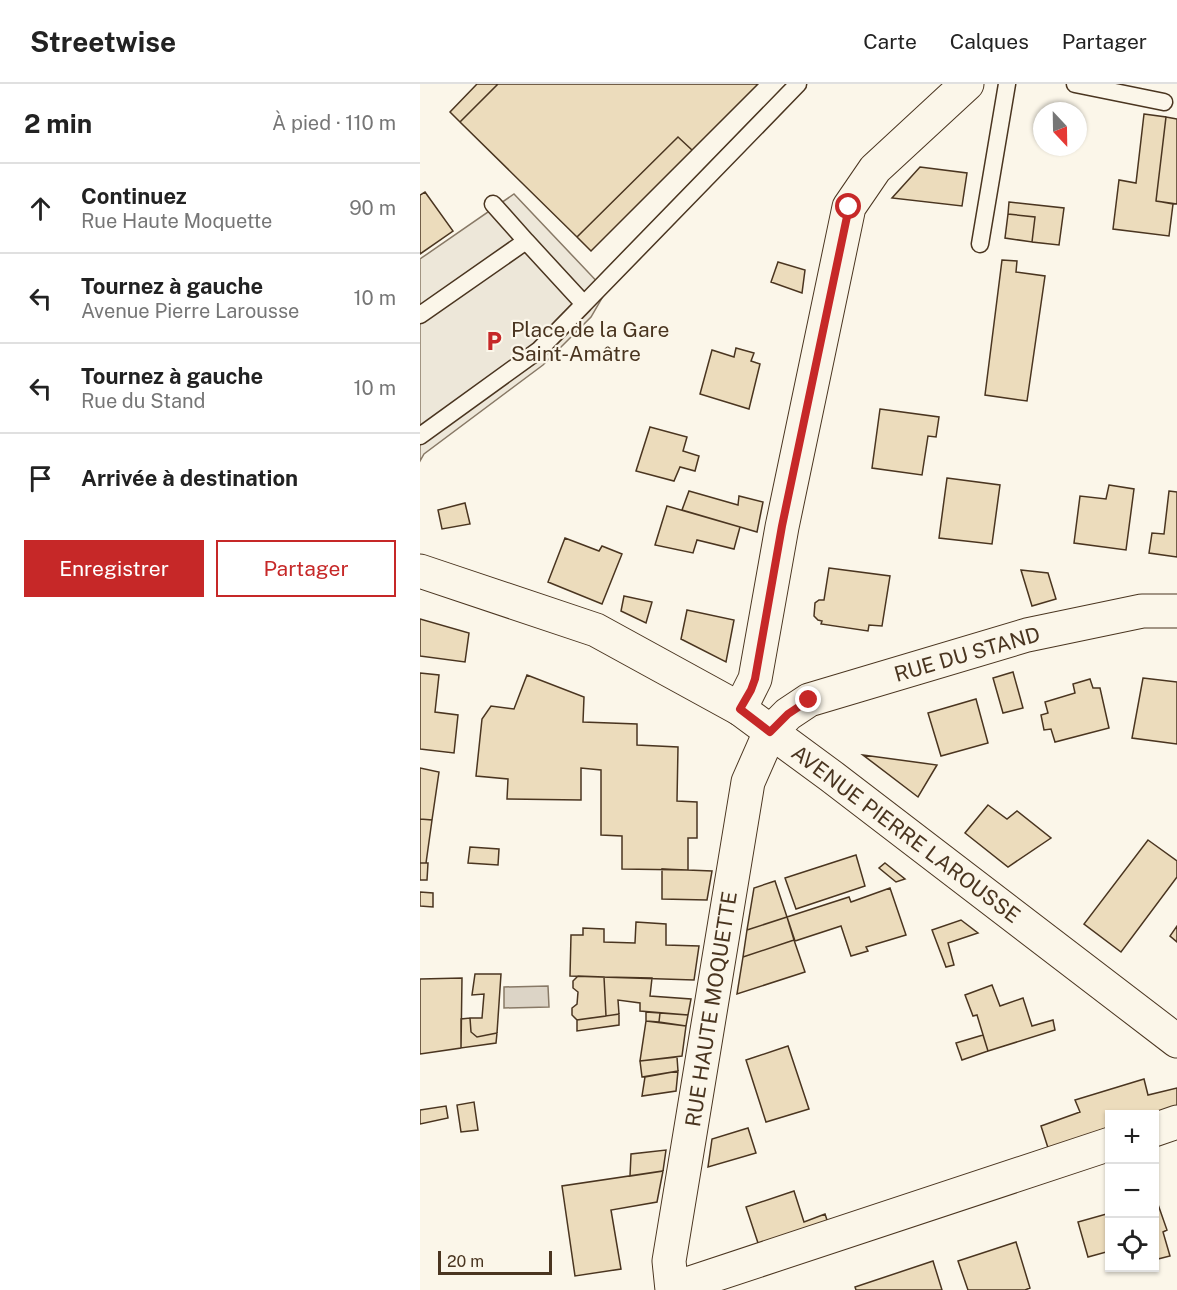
<!DOCTYPE html>
<html lang="fr">
<meta charset="utf-8">
<style>
:root{--surface:#fff;--page:#f6f6f6;--text:#222;--muted:#767676;--line:#e0e0e0;--accent:#c62828}
body{margin:0;font-family:"Public Sans",sans-serif;background:var(--page);color:var(--text)}
.controls{position:absolute;right:18px;bottom:18px;display:grid;overflow:hidden;border-radius:0px;box-shadow:0 2px 4px #0004}
.controls button{width:54px;height:54px;display:grid;place-items:center;padding:0;border:0;border-bottom:2px solid var(--line);background:var(--surface);color:var(--text);font:30px sans-serif}
.compass{position:absolute;left:613px;top:18px;width:54px;height:54px;border-radius:50%;background:var(--surface);box-shadow:0 2px 4px #0004;rotate:158deg}
.scale{position:absolute;left:18px;bottom:15px;width:114px;box-sizing:border-box;padding-left:6px;border:3px solid #4a3520;border-top:0;font-size:16px;line-height:21px;white-space:nowrap;color:#4a3520;-webkit-text-stroke:4px #fbf6e9;paint-order:stroke}
.stop{position:absolute;width:18px;height:18px;margin:-14px;border:4px solid #c62828;border-radius:50%;background:#fff}
.stop.end{background:#c62828;border-color:#fff;box-shadow:0 2px 6px #0008}
.list{margin:0;padding:0;list-style:none}
h2{display:flex;justify-content:space-between;align-items:center;height:78px;margin:0;padding:0 24px;font-size:26px}
h2 small{font-size:20px;font-weight:400;color:var(--muted)}
.list li{display:grid;grid-template-columns:39px 1fr auto;gap:18px;align-items:center;box-sizing:border-box;height:90px;padding:0 24px;border-top:2px solid var(--line)}
.list b{display:block;font-size:22px;white-space:nowrap}
.list p{margin:0;font-size:20px;white-space:nowrap;color:var(--muted)}
.list em{font-size:20px;font-style:normal;color:var(--muted)}
.actions{display:flex;gap:12px;padding:18px 24px}
.actions a{flex:1;padding:14px 0;border:2px solid var(--accent);border-radius:0px;text-align:center;font-size:21px;color:var(--accent)}
.actions .main{background:var(--accent);color:#fff}
.icon{flex:none;width:33px;height:33px;fill:none;stroke:currentColor;stroke-width:2;stroke-linecap:round;stroke-linejoin:round}
.map{position:relative;flex:none;width:757px;height:1206px;overflow:hidden}
header{display:flex;align-items:center;gap:36px;box-sizing:border-box;height:84px;padding:0 30px;background:var(--surface);border-bottom:2px solid var(--line)}
header strong{font-size:28px}
nav{display:flex;gap:33px;margin-inline-start:auto;font-size:21px}
main{display:flex}
aside{flex:1;background:var(--surface)}
.map>svg:first-child{display:block}
.parking{fill:#ede7d9;stroke:#887966;stroke-width:1.5}
.water{fill:#dcd4c6;stroke:#887966;stroke-width:1.5}
.building{fill:#ecdcbc;stroke:#4a3520;stroke-width:1.5}
.lines{fill:none;stroke-linecap:round;stroke-linejoin:round}
.lane-casing{stroke:#4a3520;stroke-width:19}
.street-casing{stroke:#4a3520;stroke-width:35}
.primary-casing{stroke:#4a3520;stroke-width:35}
.lane{stroke:#fbf6e9;stroke-width:16}
.street{stroke:#fbf6e9;stroke-width:33}
.primary{stroke:#fbf6e9;stroke-width:33}
.route{stroke:#c62828;stroke-width:8}
.labels{text-anchor:middle;dominant-baseline:central;stroke-width:4.5;stroke-linejoin:round;paint-order:stroke}
.poi-label{font-size:21px;fill:#4a3520;stroke:#fbf6e9;text-anchor:start}
.street-label{font-size:21px;fill:#4a3520;stroke:#fbf6e9}
</style>
<header>
<strong>Streetwise</strong>
<nav><a>Carte</a><a>Calques</a><a>Partager</a></nav>
</header>
<main>
<aside>
<h2>2 min<small>À pied · 110 m</small></h2>
<ul class="list">
<li><svg class="icon" aria-label="ahead" viewBox="0 0 24 24"><path d="M12 20V5M6 11l6-6 6 6"/></svg><div><b>Continuez</b><p>Rue Haute Moquette</p></div><em>90 m</em></li>
<li><svg class="icon" aria-label="left" viewBox="0 0 24 24"><path d="M17 20v-9H6M10 6l-5 5 5 5"/></svg><div><b>Tournez à gauche</b><p>Avenue Pierre Larousse</p></div><em>10 m</em></li>
<li><svg class="icon" aria-label="left" viewBox="0 0 24 24"><path d="M17 20v-9H6M10 6l-5 5 5 5"/></svg><div><b>Tournez à gauche</b><p>Rue du Stand</p></div><em>10 m</em></li>
<li><svg class="icon" aria-label="arrive" viewBox="0 0 24 24"><path d="M6 21V4h12l-3 4 3 4H6"/></svg><div><b>Arrivée à destination</b></div></li>
</ul>
<div class="actions"><a class="main">Enregistrer</a><a>Partager</a></div>
</aside>
<div class="map">
<svg width="757" height="1206" viewBox="0 0 757 1206">
<rect width="100%" height="100%" fill="#fbf6e9"/>
<path class="parking" d="M94,110L186,207L171,233L123,281L4,370L0,377V175Z"/>
<path class="water" d="M128,902L129,923L84,924V903Z"/>
<path class="building" d="M57,0H78L40,38L30,28Z
M78,0H338L272,66L258,53L157,153L40,38Z
M724,30L746,33L736,117L753,120L749,152L693,145L699,96L716,99Z
M746,33L757,35V120L736,117Z
M258,53L272,66L171,167L157,153Z
M500,83L547,89L542,122L472,114Z
M5,108L33,147L0,170V111Z
M589,118L644,124L639,161L612,158L615,133L588,130Z
M588,130L615,133L612,158L585,154Z
M582,176L597,177L596,188L625,192L607,317L565,311Z
M358,178L385,186L382,209L351,198Z
M316,264L334,269L331,277L340,280L329,325L280,310L292,266L314,273Z
M460,325L519,333L516,353L508,352L502,391L452,384Z
M230,343L267,353L263,367L279,372L275,387L260,383L254,397L216,387Z
M527,394L580,401L572,460L519,454Z
M689,401L714,405L706,466L654,459L660,412L686,415Z
M269,407L318,421L319,412L343,418L337,448L262,426Z
M749,407L757,408V473L729,469L732,449L744,450Z
M45,419L50,440L22,445L18,426Z
M247,422L320,443L314,465L277,456L273,469L235,461Z
M145,454L179,467L182,462L202,470L182,520L128,498Z
M409,484L470,492L462,542L449,541L448,547L401,540L402,537L398,536L394,532L395,519L399,516H404Z
M601,486L628,489L636,515L612,522Z
M204,512L232,518L226,539L201,527Z
M267,526L314,536L306,578L261,555Z
M0,535L49,549L45,578L0,572Z
M593,588L603,624L583,629L573,594Z
M0,589L19,591L15,628L38,631L34,669L0,665Z
M107,591L164,613L163,638L217,640V661L258,663L257,717L277,718V754H268V786L202,785V752L181,751V686L161,684V716L87,715L88,695L56,692L62,635L71,622L94,625Z
M723,594L757,598V660L712,654Z
M670,595L673,604H680L689,644L635,658L631,645L624,646L621,631L628,629L625,618L655,609L653,600Z
M556,615L568,659L521,672L508,629Z
M443,671L517,681L498,713Z
M0,684L19,688L12,736L0,735Z
M568,721L587,735L597,727L631,754L588,783L545,749Z
M0,735L12,736L6,779H0Z
M728,756L757,777V793L701,868L664,840Z
M50,763L79,765L78,781L48,779Z
M436,771L445,802L376,825L365,794Z
M0,779H8L7,796H0Z
M465,779L485,795L476,798L459,784Z
M242,785L292,787L287,816L242,815Z
M355,797L367,833L327,846L334,804Z
M470,804L486,851L446,863L448,867L431,872L421,842L375,857L367,833L429,813L431,818Z
M0,808L13,809V823L0,822Z
M367,833L374,856L323,873L327,846Z
M541,836L558,849L528,859L534,881L526,883L512,846Z
M216,838L246,840V861L279,862L274,896L150,892L151,851H163V844L184,845V858L215,859Z
M757,842V858L750,852Z
M374,856L385,888L317,910L323,873Z
M55,890H81L77,949L57,953L51,948L50,934H62L64,910L52,911Z
M158,892L184,893L186,932L157,936L152,931V924L157,920L158,908L153,904V897Z
M184,893L232,894L230,912L271,915L268,931L220,927V919L198,916L199,930L186,932Z
M42,894L41,964L0,970V895Z
M572,901L580,922L603,914L612,942L633,936L635,946L568,967L557,931L553,932L545,911Z
M226,928L240,929L239,938L226,937Z
M240,929L268,931L266,942L239,938Z
M199,930V941L157,947V936Z
M50,934L51,948L57,953L77,949L76,959L41,964V935Z
M226,937L266,942L262,972L220,977Z
M563,951L568,967L542,976L536,959Z
M368,962L389,1025L346,1038L326,976Z
M257,973L258,987L222,993L220,977Z
M258,987L256,1007L222,1012L225,993Z
M724,995L728,1011L757,1004V1029L690,1030V1051L630,1070L621,1042L660,1028L655,1016Z
M54,1018L58,1046L41,1048L37,1021Z
M26,1022L28,1034L0,1040V1026Z
M328,1044L336,1069L288,1083L292,1055Z
M246,1066L243,1087L210,1092L211,1070Z
M243,1087L237,1118L191,1126L201,1185L155,1192L142,1102Z
M374,1107L384,1138L405,1130L409,1142L340,1165L326,1123Z
M734,1109L747,1146L743,1148L750,1172L734,1176Z
M690,1129V1167L668,1173L658,1138Z
M596,1158L610,1204L605,1206H548L538,1177Z
M513,1177L522,1206H436L435,1203Z"/>
<g class="lines">
<g class="lane-casing">
<path id="lane" d="M655,0L744,18
M73,120L106,157
M560,160L587,0
M164,220L378,0
M0,231L106,157L164,220L119,266L0,352"/>
</g>
<g class="street-casing">
<path id="street" d="M320,625L335,595L362,443L429,123L455,85L547,0
M734,1046L757,1038
M252,1205L690,1060
M252,1206L249,1177L328,698L350,648L368,630L389,616L607,551L722,527H757"/>
</g>
<g class="primary-casing">
<path id="primary" d="M0,487L176,546L320,625L411,692L757,957"/>
</g>
<use href="#lane" class="lane"/>
<use href="#street" class="street"/>
<use href="#primary" class="primary"/>
</g>
<g class="lines">
<path class="route" d="M389,616L368,630L350,648L320,625L331,606L335,595L362,442L429,123"/>
</g>
<defs>
<g id="parking-bare" transform="scale(1.62)"><path d="M-3.5-5.5H1a3.5 3.5 0 0 1 0 7H-1V5.5H-3.5ZM-1-3.4V-.6H.8a1.4 1.4 0 0 0 0-2.8Z" fill="#c62828" stroke="#fbf6e9" stroke-width="2.5" paint-order="stroke"/></g>
</defs>
<g fill-rule="evenodd">
<use href="#parking-bare" x="74" y="257"/>
</g>
<g class="labels">
<g class="poi-label">
<text x="91" y="245">Place de la Gare<tspan x="91" dy="24">Saint-Amâtre</tspan></text>
</g>
<g class="street-label">
<text transform="translate(547 570) rotate(-16)">RUE DU STAND</text>
<text transform="translate(486 750) rotate(37)">AVENUE PIERRE LAROUSSE</text>
<text transform="translate(291 925) rotate(-81)">RUE HAUTE MOQUETTE</text>
</g>
</g>
</svg>
<div class="controls">
<button>+</button>
<button>−</button>
<button><svg class="icon" aria-label="locate" viewBox="0 0 24 24"><circle cx="12" cy="12" r="6"/><path d="M12 2v4M12 18v4M2 12h4M18 12h4"/></svg></button>
</div>
<svg class="compass" viewBox="-18 -18 36 36"><path d="M0-13l5 13h-10z" fill="#e53935"/><path d="M0 13l5-13h-10z" fill="#767676"/></svg>
<div class="scale">20 m</div>
<div class="stop" style="left:429px;top:123px"></div>
<div class="stop end" style="left:389px;top:616px"></div>
</div>
</main>
